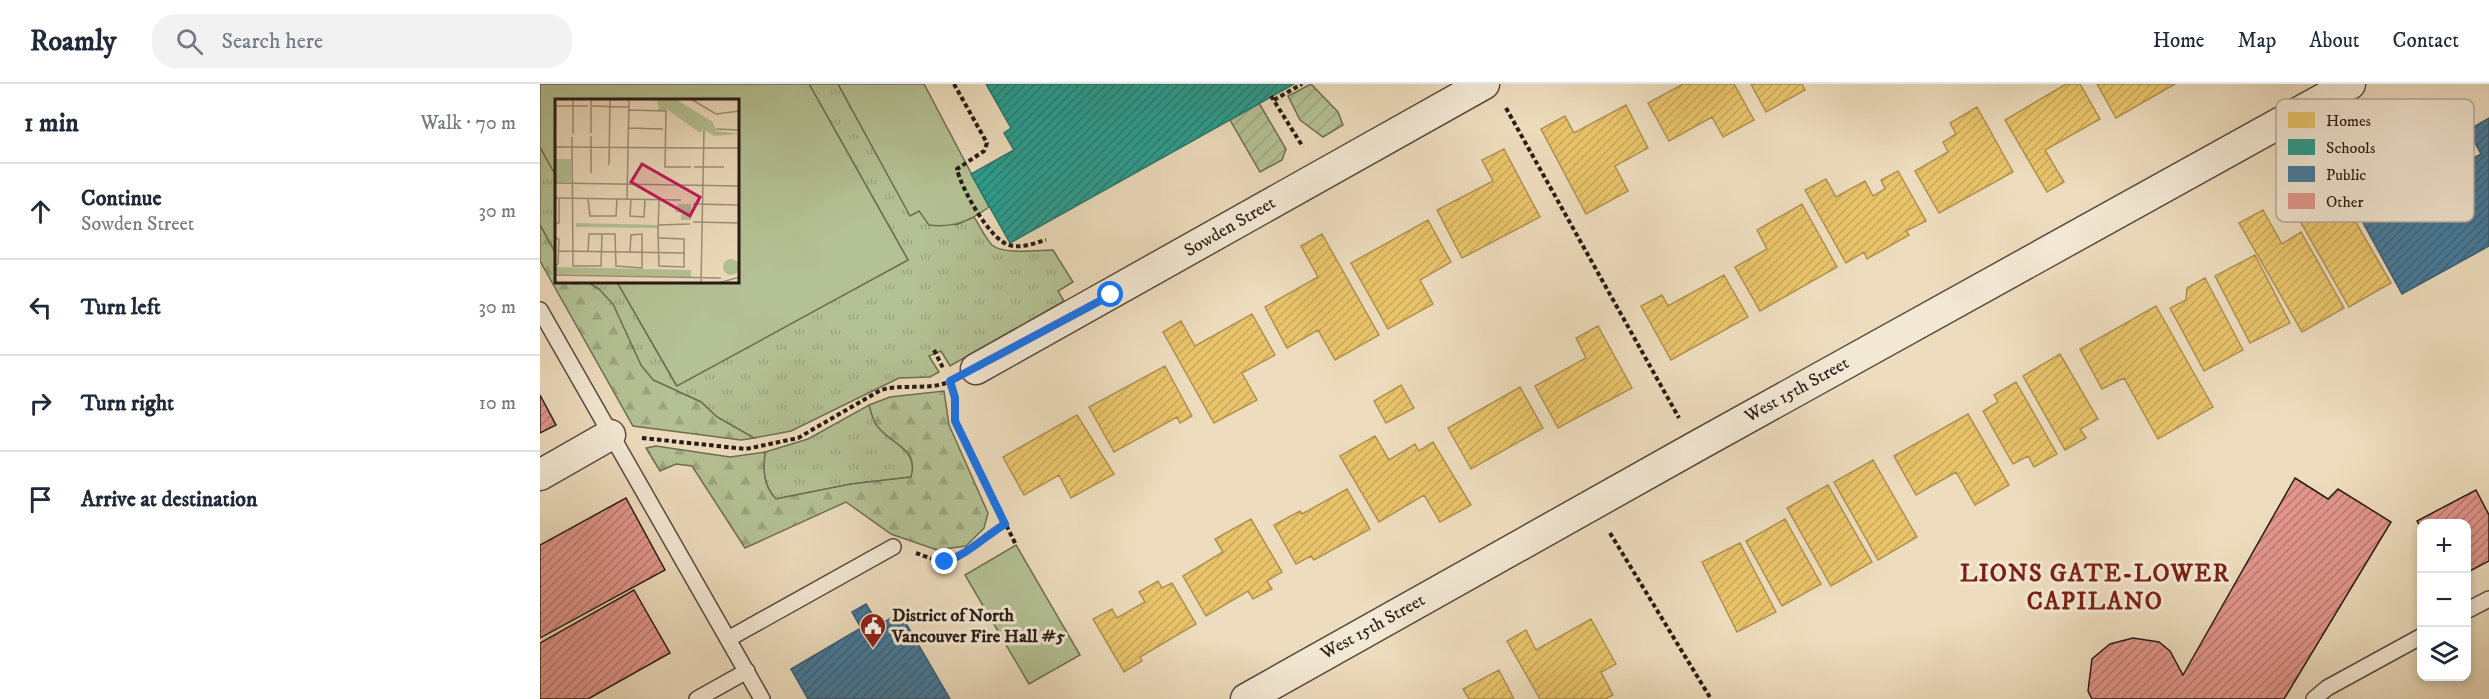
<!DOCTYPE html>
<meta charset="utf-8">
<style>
:root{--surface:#fff;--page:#f2f2f3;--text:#1f2937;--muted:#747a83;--line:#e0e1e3}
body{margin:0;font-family:"IM FELL DW Pica",serif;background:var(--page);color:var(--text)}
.controls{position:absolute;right:18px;bottom:18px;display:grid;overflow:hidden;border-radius:12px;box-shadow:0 3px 9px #0003}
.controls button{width:54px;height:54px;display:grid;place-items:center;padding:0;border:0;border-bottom:2px solid var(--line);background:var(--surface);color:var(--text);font:30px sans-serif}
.stop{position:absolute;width:18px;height:18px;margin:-14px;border:4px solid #1a73e8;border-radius:50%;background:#fff}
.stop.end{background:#1a73e8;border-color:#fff;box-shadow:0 2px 6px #0008}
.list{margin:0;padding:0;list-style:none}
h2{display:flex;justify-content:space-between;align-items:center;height:78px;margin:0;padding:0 24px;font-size:26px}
h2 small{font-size:20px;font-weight:400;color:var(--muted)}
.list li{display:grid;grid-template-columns:39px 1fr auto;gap:18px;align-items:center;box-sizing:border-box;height:96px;padding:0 24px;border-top:2px solid var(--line)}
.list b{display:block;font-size:22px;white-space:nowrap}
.list p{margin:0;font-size:20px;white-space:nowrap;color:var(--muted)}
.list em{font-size:20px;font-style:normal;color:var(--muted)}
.icon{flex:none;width:33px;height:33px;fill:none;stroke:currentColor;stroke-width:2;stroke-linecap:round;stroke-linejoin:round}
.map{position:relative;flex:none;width:1949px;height:615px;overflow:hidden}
header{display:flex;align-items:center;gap:36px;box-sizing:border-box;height:84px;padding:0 30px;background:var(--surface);border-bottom:2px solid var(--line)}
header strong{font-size:28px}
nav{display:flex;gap:33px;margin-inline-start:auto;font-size:21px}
.search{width:420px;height:54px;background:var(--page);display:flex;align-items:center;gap:15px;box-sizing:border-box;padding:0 21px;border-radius:24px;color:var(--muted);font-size:22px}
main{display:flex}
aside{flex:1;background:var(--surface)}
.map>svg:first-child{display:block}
.grass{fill:url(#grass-tufts);stroke:#6e6e54;stroke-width:1.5}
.forest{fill:url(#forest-firs);stroke:#6e6e54;stroke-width:1.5}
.garden{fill:url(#garden-furrows);stroke:#6e6e54;stroke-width:1.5}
.pitch{fill:#b4c194;stroke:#6e6e54;stroke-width:1.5}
.homes{fill:url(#homes-hatch);stroke:#af9150;stroke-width:1.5}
.schools{fill:url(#schools-hatch);stroke:#29766a;stroke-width:1.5}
.public{fill:url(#public-hatch);stroke:#3c5e74;stroke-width:1.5}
.building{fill:url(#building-hatch);stroke:#281b15;stroke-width:1.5}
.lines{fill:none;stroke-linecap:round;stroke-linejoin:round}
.service-casing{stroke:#594b3f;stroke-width:18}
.minor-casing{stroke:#594b3f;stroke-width:33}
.path{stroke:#281b15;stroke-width:4;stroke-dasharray:4.5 3;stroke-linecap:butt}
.service{stroke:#f3e8d4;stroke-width:15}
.minor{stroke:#f3e8d4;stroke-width:30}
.route{stroke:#1a73e8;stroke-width:8}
.labels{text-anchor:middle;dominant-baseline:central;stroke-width:6;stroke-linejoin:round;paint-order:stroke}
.street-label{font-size:18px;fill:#281b15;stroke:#f3e8d4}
.poi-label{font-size:18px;font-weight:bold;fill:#281b15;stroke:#f3e8d4;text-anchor:start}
.district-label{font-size:24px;font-weight:bold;letter-spacing:1.5px;fill:#7a1f14;stroke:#f3e8d4}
.inset-road{fill:none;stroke:#9e8f7a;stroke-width:1.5}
.view{fill:#c2185b;fill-opacity:0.15;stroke:#c2185b;stroke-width:3}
.inset-edge{fill:none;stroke:#281b15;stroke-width:3}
.key{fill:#f3e8d4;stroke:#b6aa9b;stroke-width:1.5}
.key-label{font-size:16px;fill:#281b15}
</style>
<header>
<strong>Roamly</strong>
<div class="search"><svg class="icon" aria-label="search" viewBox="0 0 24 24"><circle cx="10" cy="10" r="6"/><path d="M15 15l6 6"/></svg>Search here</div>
<nav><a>Home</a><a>Map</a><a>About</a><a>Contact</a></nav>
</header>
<main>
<aside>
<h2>1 min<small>Walk · 70 m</small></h2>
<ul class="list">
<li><svg class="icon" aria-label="ahead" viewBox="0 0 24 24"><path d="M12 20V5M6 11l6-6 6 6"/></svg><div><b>Continue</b><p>Sowden Street</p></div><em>30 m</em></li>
<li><svg class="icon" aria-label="left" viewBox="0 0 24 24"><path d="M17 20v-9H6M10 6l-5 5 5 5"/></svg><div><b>Turn left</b></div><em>30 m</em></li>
<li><svg class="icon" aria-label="right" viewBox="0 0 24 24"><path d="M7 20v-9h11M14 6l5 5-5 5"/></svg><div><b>Turn right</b></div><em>10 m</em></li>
<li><svg class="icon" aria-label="arrive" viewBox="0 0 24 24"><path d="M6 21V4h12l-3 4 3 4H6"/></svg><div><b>Arrive at destination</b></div></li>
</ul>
</aside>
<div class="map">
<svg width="1949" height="615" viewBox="0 0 1949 615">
<defs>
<pattern id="grass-tufts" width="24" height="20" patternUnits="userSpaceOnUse" patternTransform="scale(1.5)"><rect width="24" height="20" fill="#b4c194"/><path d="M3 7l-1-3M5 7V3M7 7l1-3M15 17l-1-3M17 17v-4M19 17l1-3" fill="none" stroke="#9ba57f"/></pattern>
<pattern id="forest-firs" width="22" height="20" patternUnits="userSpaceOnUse" patternTransform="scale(1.5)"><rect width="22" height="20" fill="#b4c194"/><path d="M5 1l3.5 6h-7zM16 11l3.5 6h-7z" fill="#9ba57f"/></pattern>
<pattern id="garden-furrows" width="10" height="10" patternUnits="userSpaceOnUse" patternTransform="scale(1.5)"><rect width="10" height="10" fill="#b4c194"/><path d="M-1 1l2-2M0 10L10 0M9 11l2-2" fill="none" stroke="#9ba57f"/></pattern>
<pattern id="homes-hatch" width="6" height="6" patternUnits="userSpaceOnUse" patternTransform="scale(1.5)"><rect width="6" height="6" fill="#e9c46a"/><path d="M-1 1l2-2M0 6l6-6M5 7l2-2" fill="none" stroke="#c8a85b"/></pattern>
<pattern id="schools-hatch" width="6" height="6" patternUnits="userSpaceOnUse" patternTransform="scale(1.5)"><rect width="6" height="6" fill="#2a9d8f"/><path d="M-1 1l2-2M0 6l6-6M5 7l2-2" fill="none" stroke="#247f74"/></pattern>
<pattern id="public-hatch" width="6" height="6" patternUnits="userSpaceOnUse" patternTransform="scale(1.5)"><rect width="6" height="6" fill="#457b9d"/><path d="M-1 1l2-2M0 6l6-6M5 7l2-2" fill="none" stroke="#3a647f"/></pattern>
<pattern id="building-hatch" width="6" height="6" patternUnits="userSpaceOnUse" patternTransform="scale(1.5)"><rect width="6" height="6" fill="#e3968c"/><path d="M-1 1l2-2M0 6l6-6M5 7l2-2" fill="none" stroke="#b87a71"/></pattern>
</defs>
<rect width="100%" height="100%" fill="#eddcbd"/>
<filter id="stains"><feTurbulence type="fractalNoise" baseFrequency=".00333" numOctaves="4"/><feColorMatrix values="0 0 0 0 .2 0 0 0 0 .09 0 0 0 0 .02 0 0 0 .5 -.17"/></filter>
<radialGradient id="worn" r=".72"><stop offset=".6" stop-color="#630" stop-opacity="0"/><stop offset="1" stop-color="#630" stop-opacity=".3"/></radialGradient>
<path class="grass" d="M269,0H298L370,131L379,126L416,141L434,133C440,142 445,154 452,161C464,171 498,166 513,166L533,198L518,207L524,217L410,282L401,267L389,272L399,288L390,293L359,294L251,347L214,354L177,333L161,318L113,296L101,282L59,205L47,198H77L136,301L368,176Z
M0,63L16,92V170L0,141Z
M329,321C332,329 334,338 339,344C355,362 377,365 372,393L311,400L236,415C223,401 223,387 225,368L268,355Z"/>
<path class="forest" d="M0,141L16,170V198H32L34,200L47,198L59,205L73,220L101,281L113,296L161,318L177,333L214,354L201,356L93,342L0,177Z
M404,307L409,341L448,429L444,444L426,462L397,466L351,450L306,418L205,464L152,382L136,380L120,387L106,364L116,362L190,373L225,368C223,386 223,402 236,415L311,400L371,393C379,364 353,362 338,343C333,338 331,328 329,321L350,313Z"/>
<path class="garden" d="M771,0L798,28L803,41L783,53L760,36L748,12Z
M719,19L746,65L742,76L720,88L690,36Z"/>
<path class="pitch" d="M0,0H269L368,176L137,302L77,198H198V16H16V92L0,63Z
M298,0H384L449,123C430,137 413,144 389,141L379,127L370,132Z
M476,461L540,571L489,600L425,491Z"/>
<path class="homes" d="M1143,0H1194L1214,36L1183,53L1172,33L1129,57L1108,19Z
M1211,0H1262L1265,6L1226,28Z
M1526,0H1540L1560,35L1505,66L1524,98L1507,108L1465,36Z
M1557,0H1635L1576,34Z
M1086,21L1108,64L1075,82L1088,107L1046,130L1001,45L1025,32L1034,49Z
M1437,23L1473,88L1399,129L1375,87L1408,68L1403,58L1416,50L1410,39Z
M964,65L1000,133L922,174L897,126L953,97L942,76Z
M1358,87L1386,137L1366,147L1369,151L1327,175L1324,168L1306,179L1265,106L1286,95L1296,113L1325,97L1333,112L1345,105L1341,96Z
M1770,94L1792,132L1807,123L1851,199L1809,223L1744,109Z
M1262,120L1297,183L1220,227L1195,183L1227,165L1217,146Z
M1723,126L1742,160L1761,148L1804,224L1762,248L1699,139Z
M888,136L911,178L880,196L893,220L848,245L811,179Z
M782,150L839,251L795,276L778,246L747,264L725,223L778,193L761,162Z
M1715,171L1750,239L1710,259L1675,192Z
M1184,191L1208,233L1131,276L1101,222L1122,211L1128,222Z
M1665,194L1703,266L1664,287L1630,224L1646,216L1647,204Z
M1616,222L1673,323L1618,355L1584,294L1562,305L1540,265Z
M712,230L735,271L702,289L717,316L674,339L623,248L641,237L655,262Z
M1058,242L1092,304L1018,344L995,302L1046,274L1036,254Z
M1520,270L1558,335L1540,345L1546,354L1525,366L1483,292Z
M625,282L652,332L640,339L637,333L574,368L549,323Z
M1476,298L1517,370L1494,383L1488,372L1473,380L1443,327L1458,318L1454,311Z
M861,301L874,324L846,339L834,317Z
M980,303L1003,344L931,385L908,344Z
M1428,330L1469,401L1435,421L1416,388L1376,411L1354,372Z
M537,331L574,390L531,414L519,391L484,411L463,373Z
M835,352L849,376L875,360L879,367L893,358L931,421L900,438L884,411L839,438L800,372Z
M1333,376L1377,453L1338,476L1294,398Z
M1288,401L1332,478L1291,502L1247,424Z
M807,405L830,445L774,476L771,472L756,480L734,441L760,427L762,430Z
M711,435L742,488L727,497L732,505L713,515L708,507L666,532L643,492L683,468L675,455Z
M1245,435L1281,500L1242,522L1206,457Z
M1200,459L1236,528L1197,548L1162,478Z
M618,497L622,504L632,499L656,540L600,573L602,577L584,588L553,535L572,525L577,534L605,518L599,508Z
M1051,535L1076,580L1061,588L1073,611L1065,615H1000L967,557L986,546L996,566Z
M959,586L974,615H929L923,605Z"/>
<path class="schools" d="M446,0H754L470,159L431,90L474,66L464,49L471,44Z"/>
<path class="public" d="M1949,34V162L1862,210L1821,135L1941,70L1928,46Z
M326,520L339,541L360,529L410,615H268L251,585L321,544L312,528Z"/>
<path class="building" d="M0,311L16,341L0,349Z
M1755,394L1788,415L1798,405L1851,438L1744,615H1552L1548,607L1552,575L1570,560L1593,554L1619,558L1630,567L1643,591Z
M1936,406L1949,431V477L1926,489V440H1882V445L1877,437Z
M86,414L125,486L0,554V461Z
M94,506L130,569L48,615H0V559Z"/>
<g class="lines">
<g class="service-casing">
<path id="service" d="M0,226L222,615
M1926,527L1949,515
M188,555L353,463
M157,615L207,587
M1774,615L1787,604L1882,552"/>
</g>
<g class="minor-casing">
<path id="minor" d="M436,285L944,0
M0,391L70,351
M706,615L1155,363L1810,0"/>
</g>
<path class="path" d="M414,0L447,59L444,67L417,85C421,104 450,156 469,161C481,165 494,159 506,156
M731,12L763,63
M734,16L762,0
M966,24L1139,334
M394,266L403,284
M414,311L415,337L476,461
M102,354L206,365L258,354L341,306C362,300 385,306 406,299
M1070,449L1171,615
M376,469C385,472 395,477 404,477C419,478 450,449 465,440"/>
<use href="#service" class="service"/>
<use href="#minor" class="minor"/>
</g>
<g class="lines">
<path class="route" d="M405,478C428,470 444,453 465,440L415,337V314L410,297L571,211"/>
</g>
<defs>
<g id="civic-pin" transform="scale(1.35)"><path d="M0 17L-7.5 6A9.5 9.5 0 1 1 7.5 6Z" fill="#8f2418" stroke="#f3e8d4"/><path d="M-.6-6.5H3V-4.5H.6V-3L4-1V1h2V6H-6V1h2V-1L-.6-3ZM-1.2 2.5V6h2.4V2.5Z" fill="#fff"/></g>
</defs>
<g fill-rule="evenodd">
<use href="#civic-pin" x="333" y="542"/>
</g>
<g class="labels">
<g class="street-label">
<text transform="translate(690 143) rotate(-30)">Sowden Street</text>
<text transform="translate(1257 306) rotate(-29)">West 15th Street</text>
<text transform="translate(833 543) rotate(-29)">West 15th Street</text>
</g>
<g class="poi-label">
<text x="352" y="532">District of North<tspan x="352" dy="21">Vancouver Fire Hall #5</tspan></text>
</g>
<g class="district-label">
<text x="1555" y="490">LIONS GATE-LOWER<tspan x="1555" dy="28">CAPILANO</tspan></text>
</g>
</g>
<g transform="translate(15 15)">
<rect width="184" height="184" fill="#eddcbd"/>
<path d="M85,0H120L158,23L161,32L184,35L159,37L148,30L145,34L113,11H104L102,2Z" fill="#b4c194"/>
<path d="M168 168a8 8 0 1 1 16 0a8 8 0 1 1-16 0Z" fill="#b4c194"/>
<path d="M0,60H16V83H0ZM21,124L103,126V129L21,128ZM0,168L136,171V178L0,175Z" fill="#b4c194"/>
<path d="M123,105H136V121H126V114L120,113Z" fill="#b4c194"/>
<path class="inset-road" d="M136,0L161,15L185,12M0,7H33M37,7L74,8M74,11L111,12L110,68H136M74,29L108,30M161,30L185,31M36,34V0M18,35V0M17,38L18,167H46L47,135M0,48L141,49M141,49H185M54,66L55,0M139,68H169M36,74V37M0,84L185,87M0,99L126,101M33,100L35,117H61L62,100M72,100L74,0M76,100L75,117L89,118L90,100M104,101L103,132L104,167L129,168V140L104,139M138,105L185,106M138,123L185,124M0,124H4V99M103,126L135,125M0,139L4,140L3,165L0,167M4,152L130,154M33,153L34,135H60L61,167L87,169V135L76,136L75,153M0,176L166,179M146,184L149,31M163,184L185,178"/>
<path class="view" d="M87,65L145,98L135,117L76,83Z"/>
<rect width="184" height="184" class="inset-edge"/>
</g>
<rect x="1736" y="15" width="198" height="123" rx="9" class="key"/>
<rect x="1748" y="28" width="27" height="16" fill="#e9c46a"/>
<rect x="1748" y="55" width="27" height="16" fill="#2a9d8f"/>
<rect x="1748" y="82" width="27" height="16" fill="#457b9d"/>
<rect x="1748" y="109" width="27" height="16" fill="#e3968c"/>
<g class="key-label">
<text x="1786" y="42">Homes</text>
<text x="1786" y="69">Schools</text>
<text x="1786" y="96">Public</text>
<text x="1786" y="123">Other</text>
</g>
<rect width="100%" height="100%" filter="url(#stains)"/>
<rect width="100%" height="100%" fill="url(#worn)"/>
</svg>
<div class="controls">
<button>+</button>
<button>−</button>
<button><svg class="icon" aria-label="layers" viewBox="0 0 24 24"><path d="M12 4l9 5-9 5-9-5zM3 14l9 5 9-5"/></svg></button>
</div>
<div class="stop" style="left:571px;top:211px"></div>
<div class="stop end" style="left:405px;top:478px"></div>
</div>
</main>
